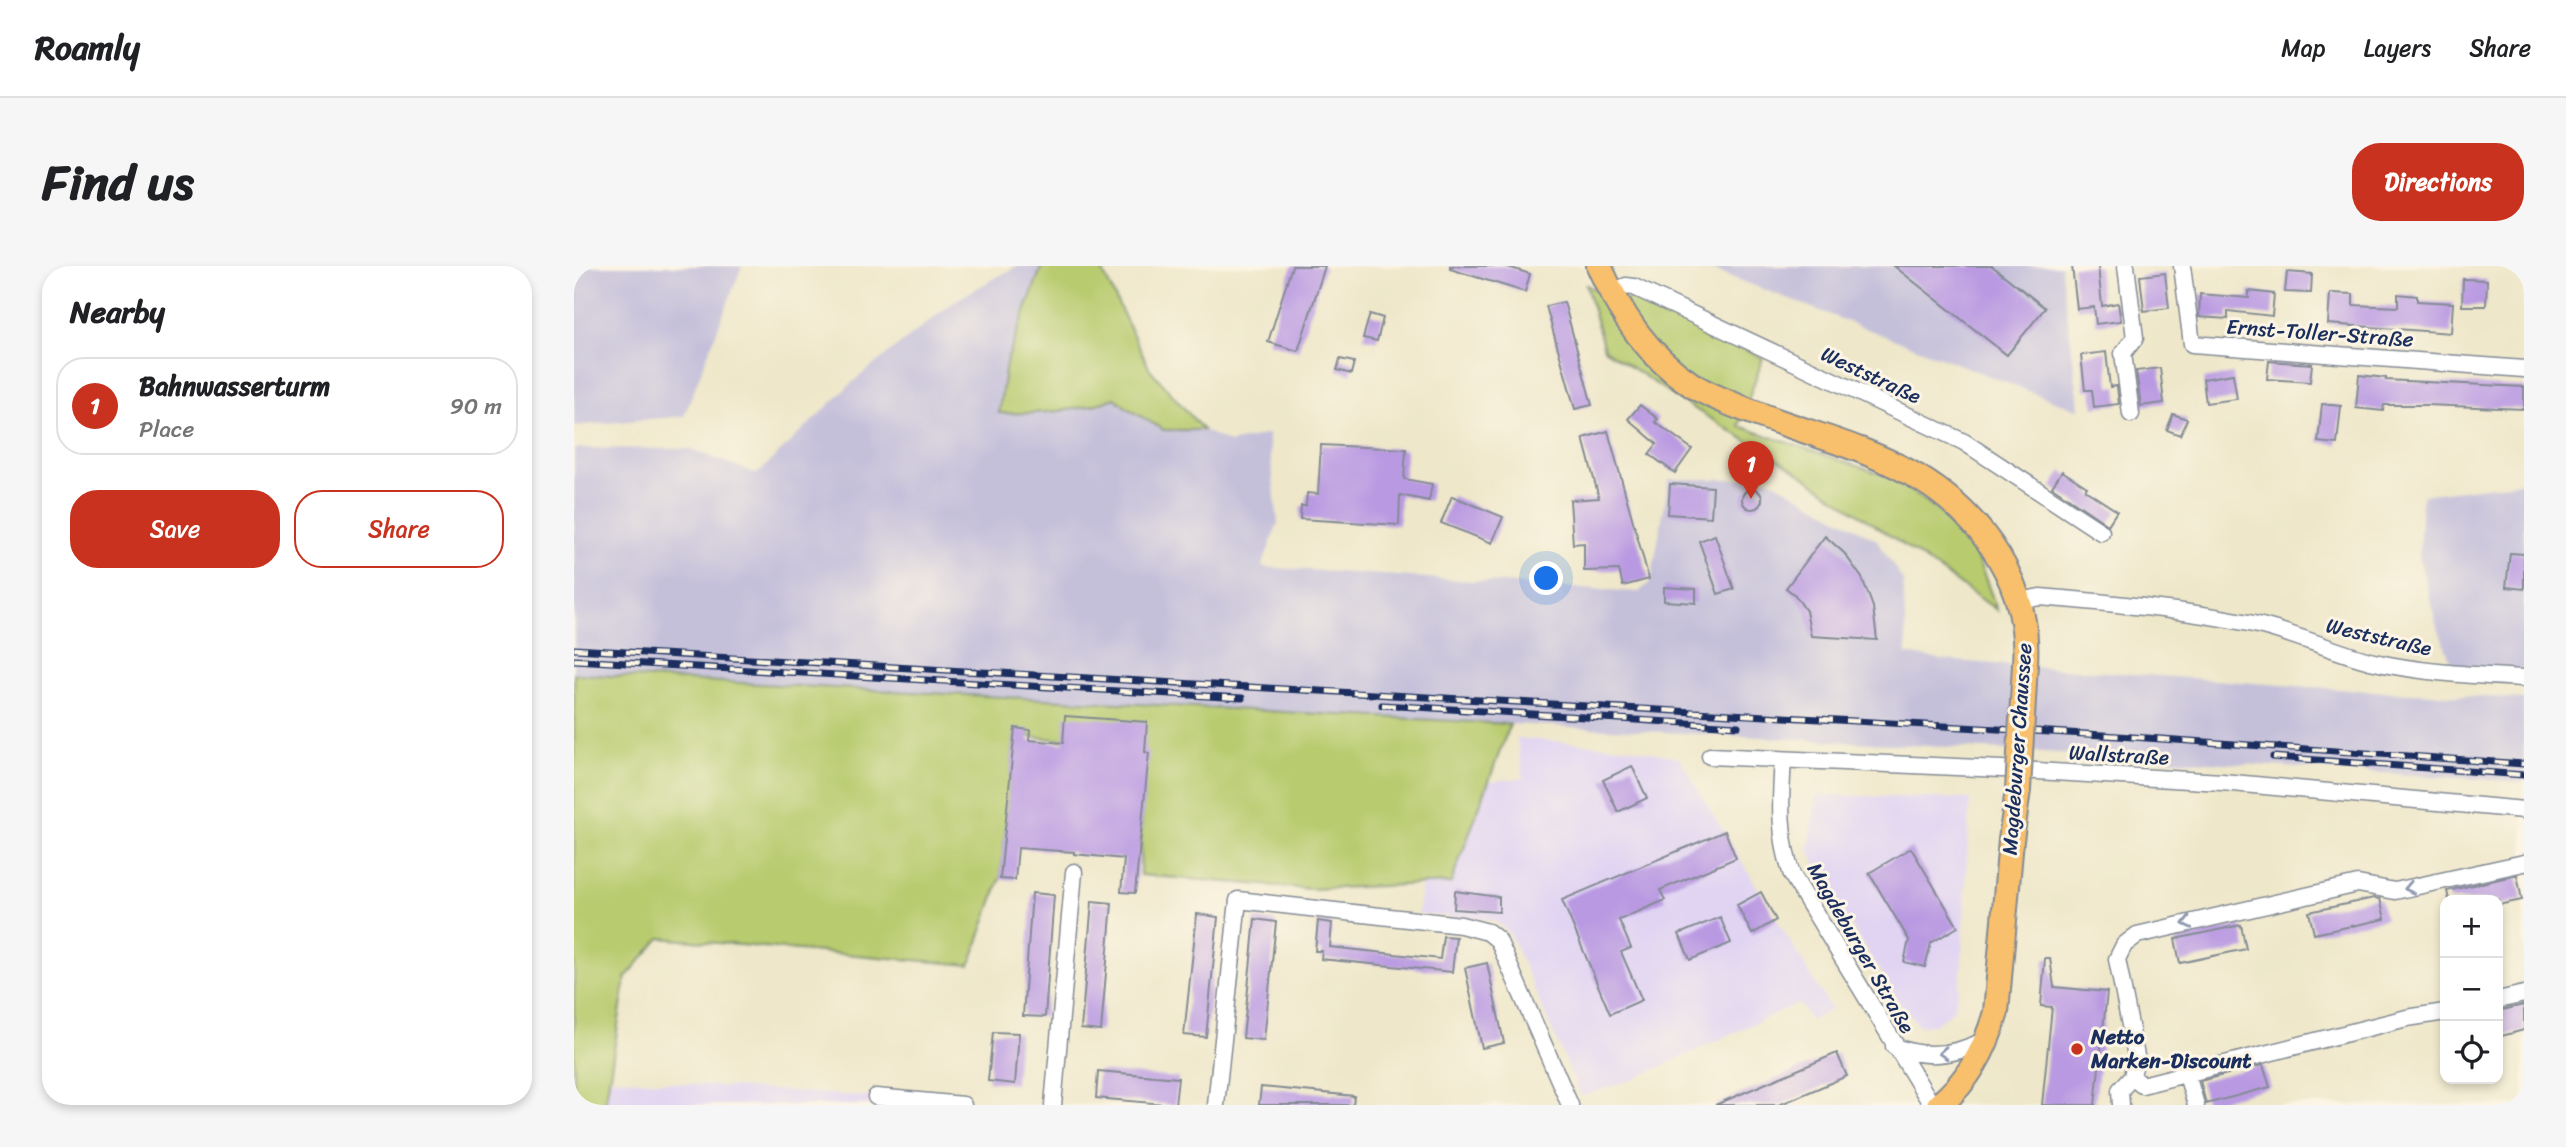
<!DOCTYPE html>
<meta charset="utf-8">
<style>
:root{--surface:#fff;--page:#f6f6f6;--text:#202124;--muted:#757577;--line:#e0e0e0;--accent:#c8321e}
body{margin:0;font-family:Sriracha,sans-serif;background:var(--page);color:var(--text)}
.controls{position:absolute;right:21px;bottom:21px;display:grid;overflow:hidden;border-radius:14px;box-shadow:0 4px 10px #0003}
.controls button{width:63px;height:63px;display:grid;place-items:center;padding:0;border:0;border-bottom:2px solid var(--line);background:var(--surface);color:var(--text);font:35px sans-serif}
.you{position:absolute;left:973px;top:313px;width:24px;height:24px;margin:-18px;border:5px solid #fff;border-radius:50%;background:#1a73e8;box-shadow:0 0 0 10px #1a73e833}
.badge{display:grid;place-items:center;width:46px;height:46px;border-radius:50%;background:var(--accent);color:#fff;font-size:23px;font-weight:700}
.pin{position:absolute;translate:-50% -58px;filter:drop-shadow(0 2px 4px #0008)}
.pin::after{content:'';position:absolute;top:37px;width:24px;height:21px;background:inherit;clip-path:polygon(0 0,100% 0,50% 100%)}
.list{margin:0;padding:0;list-style:none}
h2{display:flex;justify-content:space-between;align-items:center;height:91px;margin:0;padding:0 28px;font-size:30px}
h2 small{font-size:23px;font-weight:400;color:var(--muted)}
.list li{display:grid;grid-template-columns:46px 1fr auto;gap:21px;align-items:center;box-sizing:border-box;height:98px;margin:0 14px 14px;padding:0 14px;border:2px solid var(--line);border-radius:28px}
.list b{display:block;font-size:26px;white-space:nowrap}
.list p{margin:0;font-size:23px;white-space:nowrap;color:var(--muted)}
.list em{font-size:23px;font-style:normal;color:var(--muted)}
.actions{display:flex;gap:14px;padding:21px 28px}
.actions a{flex:1;padding:16px 0;border:2px solid var(--accent);border-radius:28px;text-align:center;font-size:24px;color:var(--accent)}
.actions .main{background:var(--accent);color:#fff}
.icon{flex:none;width:38px;height:38px;fill:none;stroke:currentColor;stroke-width:2;stroke-linecap:round;stroke-linejoin:round}
.map{position:relative;flex:none;width:1950px;height:839px;overflow:hidden;border-radius:28px}
header{display:flex;align-items:center;gap:42px;box-sizing:border-box;height:98px;padding:0 35px;background:var(--surface);border-bottom:2px solid var(--line)}
header strong{font-size:33px}
nav{display:flex;gap:38px;margin-inline-start:auto;font-size:24px}
.intro{display:flex;align-items:center;justify-content:space-between;box-sizing:border-box;height:168px;padding:0 42px}
h1{margin:0;font-size:49px}
.button{padding:18px 32px;border-radius:28px;background:var(--accent);color:#fff;font-size:24px;font-weight:700}
main{display:flex;gap:42px;padding:0 42px}
aside{flex:1;background:var(--surface);border-radius:28px;box-shadow:0 4px 10px #0003}
.map>svg:first-child{display:block}
.built{fill:#e1d4f3}
.industrial{fill:#c5c0da}
.green{fill:#b8cb6e;stroke:#6a7d66;stroke-width:2}
.building{fill:#b99ae2}
.lines{fill:none;stroke-linecap:round;stroke-linejoin:round}
.minor-casing{stroke:#848b94;stroke-width:19}
.primary-casing{stroke:#848b94;stroke-width:28}
.minor{stroke:#fff;stroke-width:16}
.primary{stroke:#f8bf6c;stroke-width:24}
.rail-casing{stroke:#1b2f5e;stroke-width:7}
.rail{stroke:#fcf5e5;stroke-width:4.5;stroke-dasharray:13;stroke-linecap:butt}
.primary-bridge-casing{stroke:#848b94;stroke-width:28;stroke-linecap:butt}
.primary-bridge{stroke:#f8bf6c;stroke-width:24}
.oneway{stroke:#8d97ae}
.poi-dot{fill:#c8321e;stroke:#fcf5e5;stroke-width:2.5}
.labels{text-anchor:middle;dominant-baseline:central;stroke-width:6;stroke-linejoin:round;paint-order:stroke}
.street-label{font-size:21px;fill:#1b2f5e;stroke:#fcf5e5}
.poi-label{font-size:21px;font-weight:bold;fill:#1b2f5e;stroke:#fcf5e5;text-anchor:start}
</style>
<header>
<strong>Roamly</strong>
<nav><a>Map</a><a>Layers</a><a>Share</a></nav>
</header>
<div class="intro"><h1>Find us</h1><a class="button">Directions</a></div>
<main>
<aside>
<h2>Nearby<small></small></h2>
<ul class="list">
<li><span class="badge">1</span><div><b>Bahnwasserturm</b><p>Place</p></div><em>90 m</em></li>
</ul>
<div class="actions"><a class="main">Save</a><a>Share</a></div>
</aside>
<div class="map">
<svg width="1950" height="839" viewBox="0 0 1950 839">
<rect width="100%" height="100%" fill="#fcf5e5"/>
<filter id="ink" filterUnits="userSpaceOnUse"><feTurbulence type="fractalNoise" baseFrequency=".0143" numOctaves="2"/><feDisplacementMap in="SourceGraphic" scale="14" xChannelSelector="R" yChannelSelector="G"/><feConvolveMatrix kernelMatrix="1 2 1 2 8 2 1 2 1" color-interpolation-filters="sRGB"/></filter>
<filter id="wash" filterUnits="userSpaceOnUse"><feTurbulence type="fractalNoise" baseFrequency=".00686" numOctaves="4" result="noise"/><feDisplacementMap in="SourceGraphic" scale="28" xChannelSelector="R" yChannelSelector="G"/><feGaussianBlur stdDeviation="1.57" result="paint"/><feColorMatrix in="noise" values="0 0 0 0 0 0 0 0 0 0 0 0 0 0 0 0 0 1.4 0 .05"/><feComposite in="paint" operator="in"/></filter>
<g filter="url(#wash)">
<rect width="100%" height="100%" fill="#eee7c9"/>
<path class="built" d="M943,472L1058,482L1105,492L1257,743L1237,755L1224,737L1060,813L1007,830L935,666L919,654L844,648L849,603L886,518L949,512Z
M1242,529L1396,533L1387,712L1380,743L1360,759H1344L1323,733L1246,610L1235,583Z
M35,812L296,831L295,839H31Z"/>
<path class="industrial" d="M0,0H168L110,150L0,160Z
M443,0H468L432,97L455,148L525,139L541,132L553,142L590,164H629L656,177L694,168L704,257L688,301L1065,326L1077,315L1095,213H1195L1303,274L1329,315L1333,388L1367,394L1763,423L1950,433V516L1522,489L0,408V182L116,183L183,208L282,113L382,34Z
M1129,0H1487L1506,144L1483,136Z
M1950,216V403L1878,399L1862,357L1845,291L1848,229Z"/>
<path class="green" d="M468,0H526L575,102L629,164H590L553,142L541,132C506,146 463,148 425,147L432,97Z
M1012,19L1048,36L1062,29L1189,92L1165,160L1310,209C1348,229 1386,258 1405,297C1412,312 1417,329 1423,344L1221,204L1106,134L1030,83Z
M0,408L936,458L877,617L737,623L566,609L570,482L441,469L427,610L396,699L86,672L52,711L31,839H0Z"/>
<g id="blocks">
<path class="building" d="M718,0H751L724,85L694,76Z
M876,0H931L956,8L951,26L876,3Z
M1320,0H1418L1471,42L1433,89Z
M1498,0H1524L1528,40L1544,37L1547,55L1522,58L1520,41L1503,43Z
M1713,6L1738,8L1737,27L1711,26Z
M1591,7L1595,42L1570,45L1566,10Z
M1889,13L1913,14L1912,40H1888Z
M1675,25L1700,28L1698,50L1654,45V53L1625,51L1626,28L1675,32Z
M1756,27L1779,28V39L1824,41V28L1843,30V35L1879,37L1877,67L1754,58Z
M990,36L1018,139L1001,143L972,40Z
M796,48L809,52L803,75L789,72Z
M1532,86L1536,121L1543,120L1545,138L1520,141L1518,124H1511L1507,89Z
M766,93L780,96L777,108L763,104Z
M1695,95L1738,98L1736,116L1693,113Z
M1586,102L1590,137L1567,140L1562,105Z
M1659,108L1663,133L1632,137L1629,113Z
M1785,109L1812,112V114L1950,121V143L1853,139H1810L1809,145L1782,142Z
M1748,138L1767,140L1763,178L1744,176Z
M1066,139L1084,153L1081,156L1118,183L1101,207L1075,188L1083,178L1054,153Z
M1599,148L1613,153L1606,169L1593,164Z
M1034,165L1075,313L1049,320L1045,304L1010,305V277L999,278L996,234L1025,232L1009,172Z
M747,179L832,183L830,213L858,218L855,235L826,229L825,259L726,253L727,240H732L733,227L744,228Z
M1488,205L1513,221L1511,224L1543,245L1534,259L1478,221Z
M1096,218L1139,221L1137,251L1094,248Z
M1168 233a10 10 0 1 1 20 0a10 10 0 1 1-20 0Z
M878,230L929,251L918,277L867,257Z
M1141,269L1160,323L1144,328L1125,275Z
M1251,270L1270,287L1288,312L1299,341L1303,374L1237,370L1232,345L1221,329L1212,322Z
M1936,287L1950,288V323L1932,321Z
M1090,321L1122,323V337L1090,335Z
M491,450L573,456L571,486L575,487L561,627L547,626L550,593L500,588V586L444,582L441,614L426,613L441,462L456,464L455,474L489,477Z
M1058,500L1073,532L1044,546L1029,514Z
M1151,565L1162,592L1086,624L1091,634L1045,654L1057,682L1047,686L1068,734L1036,748L988,634Z
M1337,582L1384,661L1357,677L1351,701L1330,696L1335,674L1295,607Z
M1943,609L1948,634L1924,639V634H1875L1873,625Z
M881,625L925,631V646L880,643Z
M1187,626L1202,654L1178,668L1163,639Z
M458,627L480,629L471,751L449,750Z
M1800,632L1806,633L1811,653L1740,668L1735,646Z
M518,635L538,637L527,765L507,763Z
M623,648L644,651L632,771L610,769Z
M1146,651L1157,677L1116,694L1105,668Z
M681,653L702,656L690,774L669,772Z
M744,655L758,657L756,681L866,693L869,670L882,671L878,706L747,693L748,685H741Z
M1667,659L1672,683L1606,697L1601,673Z
M1471,692H1476L1480,721L1533,726L1521,839H1468L1478,741L1467,740Z
M913,697L930,777L908,782L891,702Z
M1950,739V764L1924,771V745Z
M419,766L445,767L441,818L414,815Z
M1263,787L1273,810L1205,839H1141Z
M1689,799L1696,821L1632,838L1626,815Z
M524,805L604,812L601,839L522,832Z
M687,821L780,830L779,839H685Z"/>
</g>
</g>
<g filter="url(#ink)">
<use href="#blocks" fill-opacity="0" stroke="#848b94" stroke-width="2"/>
<g class="lines">
<g class="minor-casing">
<path id="minor" d="M1552,0L1561,72L1549,87L1557,148
M1608,0L1618,78L1950,103
M1037,27L1052,20L1060,21L1390,176L1527,266
M1445,335L1466,331C1537,337 1614,344 1684,359C1722,368 1758,385 1796,395C1847,407 1898,409 1950,412
M1136,490L1428,503L1648,516L1950,544
M1209,495C1206,534 1205,572 1218,609L1358,839
M1924,734L1950,728
M1320,780C1352,794 1383,789 1413,773
M1613,809L1622,839
M1558,811L1562,790L1543,693L1550,679L1563,669L1784,618L1821,625L1950,597
M302,831L389,839
M479,839L500,606
M642,839L664,634L887,659L914,666L924,674L996,839
M1547,839L1546,824L1558,811L1568,819L1833,752L1871,746"/>
</g>
<g class="primary-casing">
<path id="primary" d="M1025,0C1046,48 1074,90 1118,119C1139,132 1163,140 1186,149C1275,182 1359,196 1417,279C1442,315 1454,354 1451,398
M1365,839C1395,815 1412,782 1422,746L1437,574L1444,524"/>
</g>
<use href="#minor" class="minor"/>
<use href="#primary" class="primary"/>
<g class="rail-casing">
<path id="rail" d="M0,383L1529,469L1950,498
M0,394L668,432
M808,439L1164,460
M1699,491L1950,509"/>
</g>
<use href="#rail" class="rail"/>
<g class="primary-bridge-casing">
<path id="primary-bridge" d="M1444,524L1451,398"/>
</g>
<use href="#primary-bridge" class="primary-bridge"/>
</g>
<defs><path id="oneway-chevron" d="M-2-3.5L2.5 0L-2 3.5" fill="none" stroke-width="1.6" stroke-linecap="round" stroke-linejoin="round" transform="scale(1.75)"/></defs>
<g class="oneway">
<use href="#oneway-chevron" transform="translate(1835 622) rotate(168)"/>
<use href="#oneway-chevron" transform="translate(1613 657) rotate(167)"/>
<use href="#oneway-chevron" transform="translate(1369 787) rotate(176)"/>
</g>
</g>
<circle class="poi-dot" cx="1503" cy="783" r="7"/>
<g class="labels">
<g class="street-label">
<text transform="translate(1746 67) rotate(4)">Ernst-Toller-Straße</text>
<text transform="translate(1297 109) rotate(25)">Weststraße</text>
<text transform="translate(1805 371) rotate(13)">Weststraße</text>
<text transform="translate(1443 483) rotate(-86)">Magdeburger Chaussee</text>
<text transform="translate(1545 489) rotate(3)">Wallstraße</text>
<text transform="translate(1287 682) rotate(60)">Magdeburger Straße</text>
</g>
<g class="poi-label">
<text x="1517" y="771">Netto<tspan x="1517" dy="24">Marken-Discount</tspan></text>
</g>
</g>
</svg>
<div class="controls">
<button>+</button>
<button>−</button>
<button><svg class="icon" aria-label="locate" viewBox="0 0 24 24"><circle cx="12" cy="12" r="6"/><path d="M12 2v4M12 18v4M2 12h4M18 12h4"/></svg></button>
</div>
<div class="you"></div>
<div class="pin badge" style="left:1177px;top:233px">1</div>
</div>
</main>
